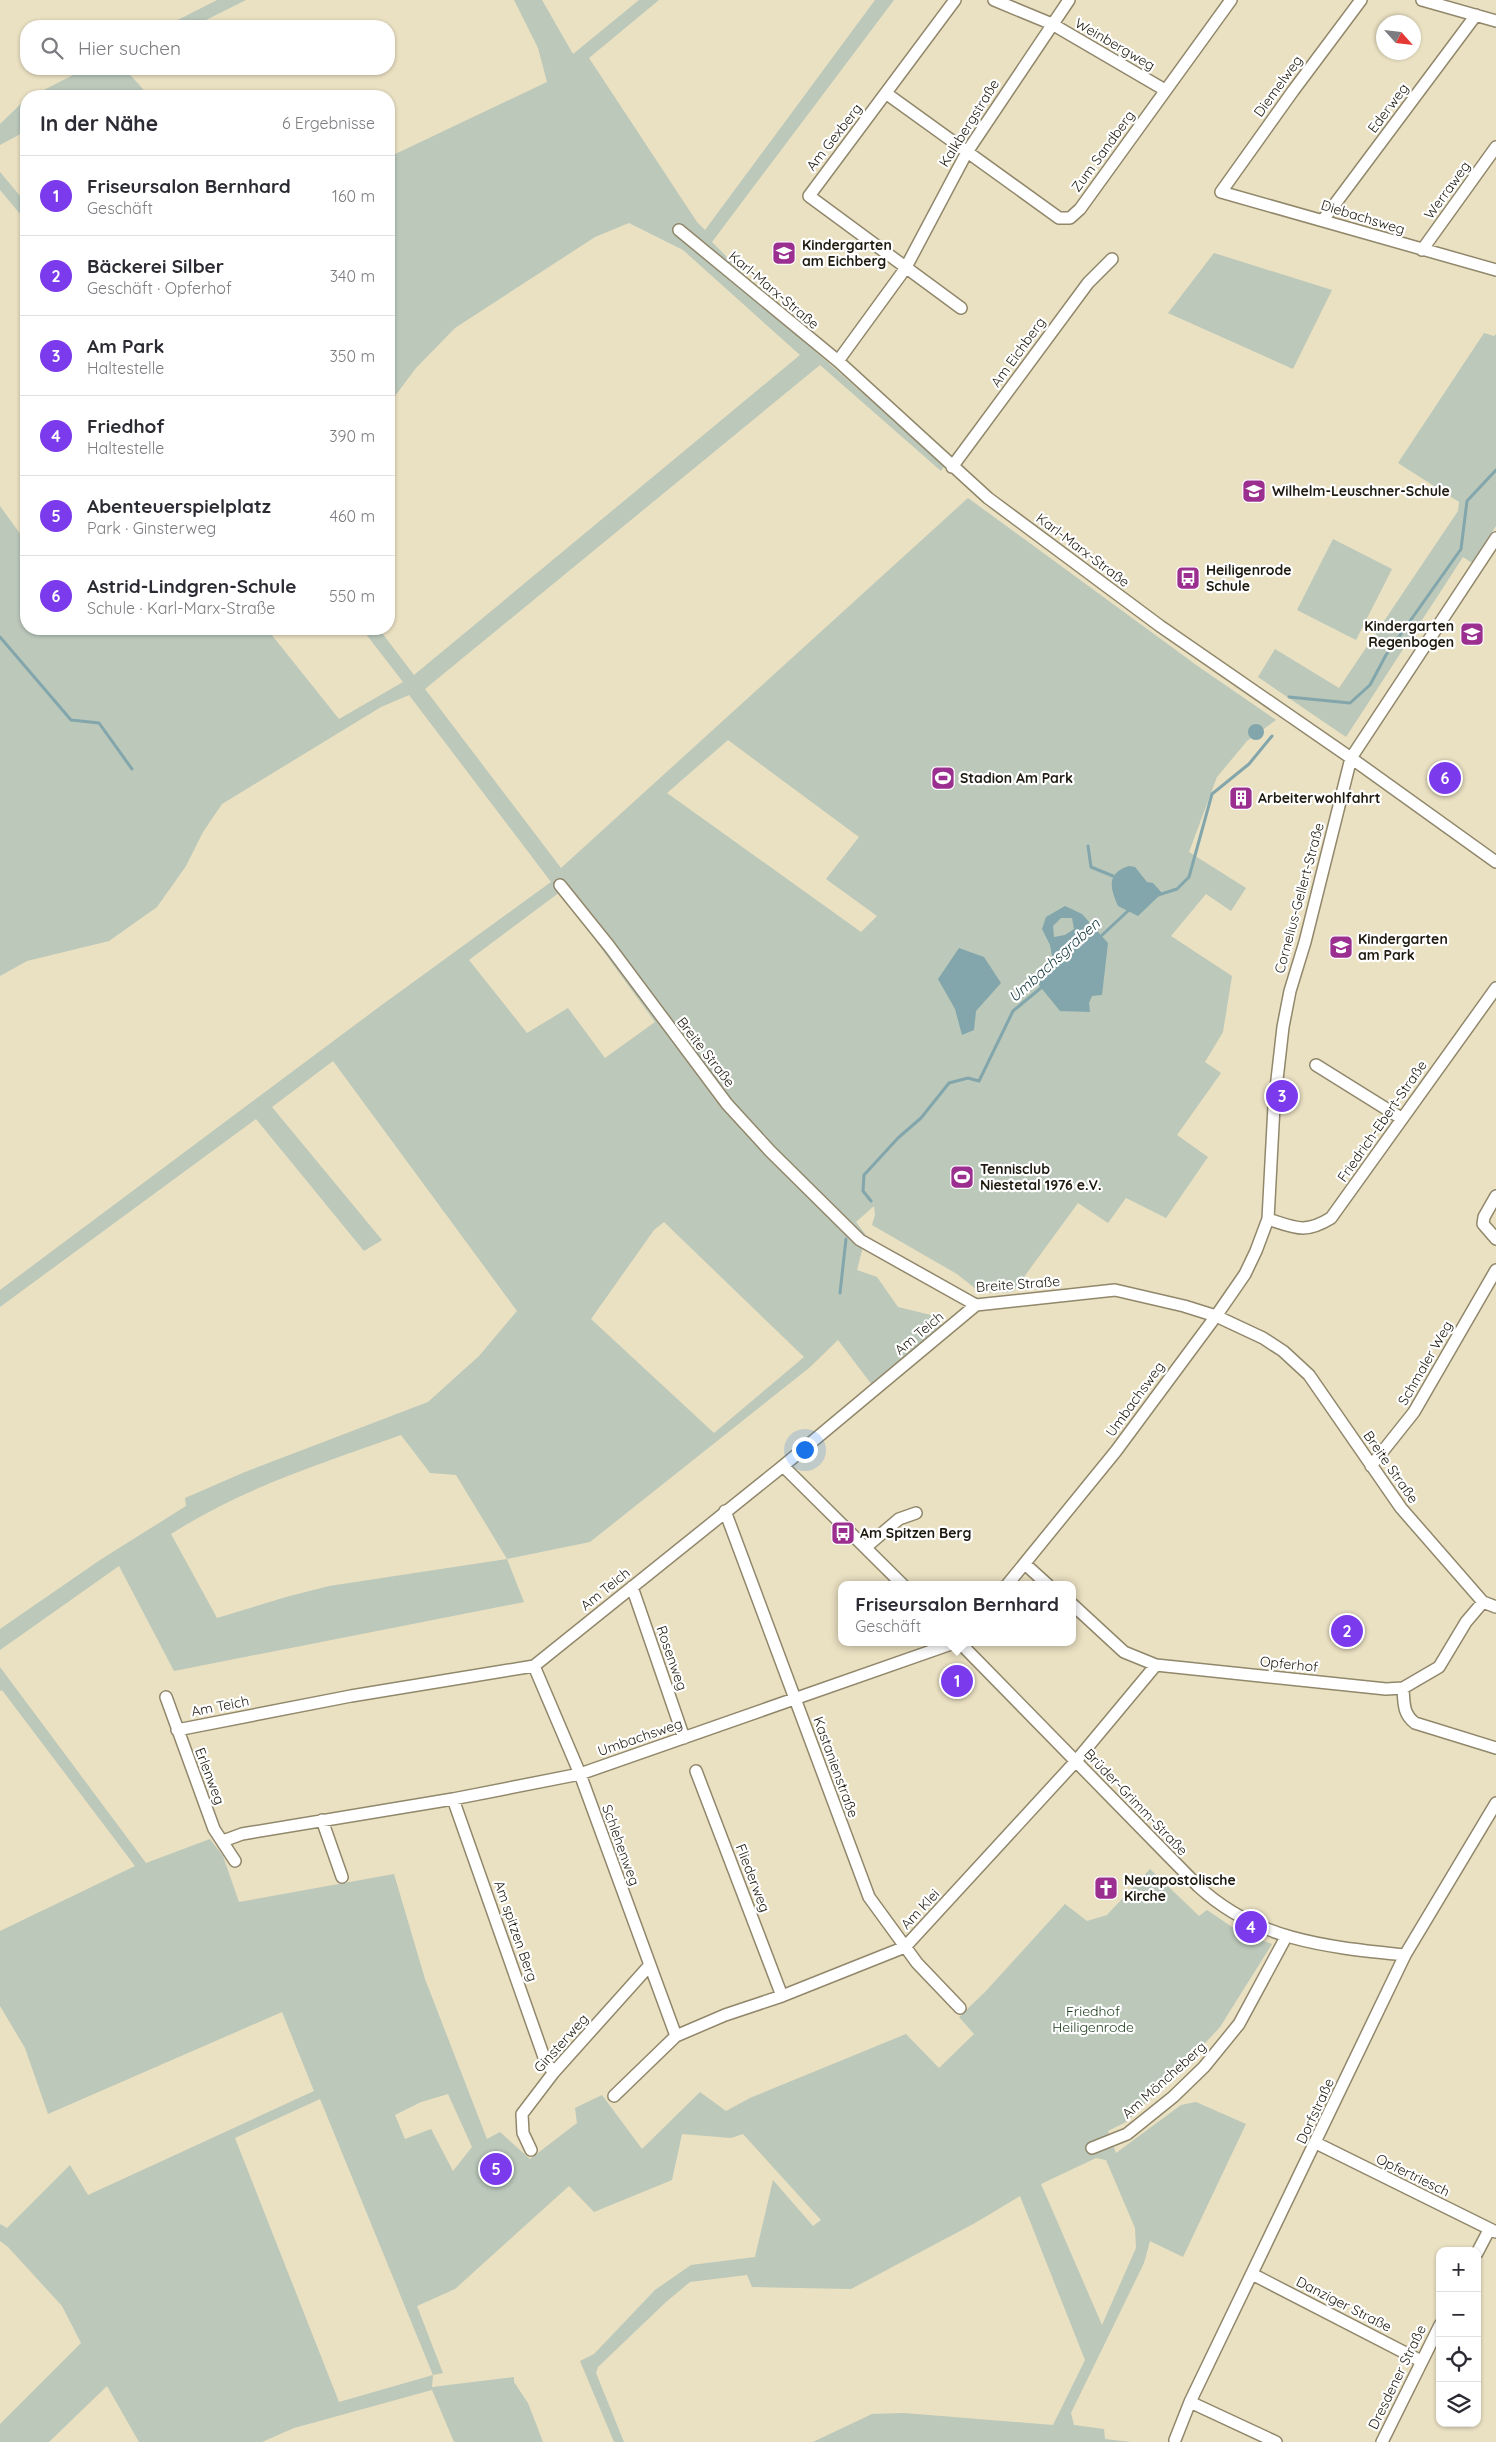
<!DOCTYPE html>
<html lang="de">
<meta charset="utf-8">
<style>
:root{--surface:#fff;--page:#f7f7f7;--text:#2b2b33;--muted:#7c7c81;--line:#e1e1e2;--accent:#7c3aed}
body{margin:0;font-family:Quicksand,sans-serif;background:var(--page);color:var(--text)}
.controls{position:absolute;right:15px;bottom:15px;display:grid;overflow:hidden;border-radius:10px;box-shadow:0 1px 4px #0004}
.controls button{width:45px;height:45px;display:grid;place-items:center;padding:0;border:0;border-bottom:1px solid var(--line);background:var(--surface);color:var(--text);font:25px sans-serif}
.compass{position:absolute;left:1376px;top:15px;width:45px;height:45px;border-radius:50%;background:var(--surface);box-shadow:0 1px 4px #0004;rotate:117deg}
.you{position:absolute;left:804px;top:1449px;width:18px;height:18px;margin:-12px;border:4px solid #fff;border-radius:50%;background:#1a73e8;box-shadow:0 0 0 8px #1a73e833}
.badge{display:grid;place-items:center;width:32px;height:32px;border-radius:50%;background:var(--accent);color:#fff;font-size:16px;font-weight:700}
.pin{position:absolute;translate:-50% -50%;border:2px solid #fff;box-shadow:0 1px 5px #0006}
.popup{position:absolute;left:838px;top:1581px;width:238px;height:65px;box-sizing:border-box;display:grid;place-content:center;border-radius:10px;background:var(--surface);filter:drop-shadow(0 1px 4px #0005);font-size:16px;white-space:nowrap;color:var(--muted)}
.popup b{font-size:19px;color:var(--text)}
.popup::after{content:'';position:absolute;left:50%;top:100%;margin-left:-10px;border:10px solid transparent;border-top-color:var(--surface)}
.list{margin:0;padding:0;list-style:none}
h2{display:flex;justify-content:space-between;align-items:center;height:65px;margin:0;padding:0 20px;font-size:21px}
h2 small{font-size:16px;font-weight:400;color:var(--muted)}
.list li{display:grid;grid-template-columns:32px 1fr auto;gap:15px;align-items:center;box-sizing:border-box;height:80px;padding:0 20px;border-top:1px solid var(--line)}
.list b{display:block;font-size:19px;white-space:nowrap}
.list p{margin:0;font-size:16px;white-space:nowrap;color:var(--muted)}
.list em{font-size:16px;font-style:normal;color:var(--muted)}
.icon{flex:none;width:28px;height:28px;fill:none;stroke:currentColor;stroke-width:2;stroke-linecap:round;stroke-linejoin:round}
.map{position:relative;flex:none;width:1496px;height:2442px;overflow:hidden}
.search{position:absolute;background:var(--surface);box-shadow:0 1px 4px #0004;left:20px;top:20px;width:375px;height:55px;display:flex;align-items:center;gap:12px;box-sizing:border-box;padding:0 18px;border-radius:20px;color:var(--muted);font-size:19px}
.panel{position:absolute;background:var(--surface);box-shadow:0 1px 4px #0004;left:20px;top:90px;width:375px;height:545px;border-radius:20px}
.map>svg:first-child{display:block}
.green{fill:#bbc8ba;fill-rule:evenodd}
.water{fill:#82a6ab;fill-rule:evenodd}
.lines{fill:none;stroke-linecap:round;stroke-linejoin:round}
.stream{stroke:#82a6ab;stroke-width:3}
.minor-casing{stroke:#91876b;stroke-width:14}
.minor{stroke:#fff;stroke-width:11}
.labels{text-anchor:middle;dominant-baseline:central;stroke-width:4.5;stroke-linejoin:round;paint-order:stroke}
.street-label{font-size:14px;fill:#1e1a0f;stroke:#fff}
.poi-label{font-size:14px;font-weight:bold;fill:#1e1a0f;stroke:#fff;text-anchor:start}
.park-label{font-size:14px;fill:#173816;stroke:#fff}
.water-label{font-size:15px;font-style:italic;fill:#12373b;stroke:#fff}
</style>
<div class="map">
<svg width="1496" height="2442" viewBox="0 0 1496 2442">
<rect width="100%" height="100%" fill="#eae0c2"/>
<path class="green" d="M217,0H246L194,26H166Z
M514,0H542L573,54L639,0H659L589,58L697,222L705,230L875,0H894L712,242L743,273L745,290L945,465L941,471L820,365L425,689L561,868L968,498L1199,667L1276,720L1247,741L1217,777L1189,852L1246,888L1231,911L1206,894L1171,936L1232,976L1223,1032L1205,1062L1221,1073L1177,1135L1208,1157L1166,1218L1126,1198L1108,1223L1078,1203L1013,1292L981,1293L957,1274L872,1225L875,1215L874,1206L856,1222L866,1235L857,1270L877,1277L898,1307L935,1316L942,1327L872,1385L838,1340L809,1368L590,1542L507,1559L524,1602L174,1671L119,1566L0,1650V1629L100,1560L186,1506L185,1498L245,1472L428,1402L479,1356L517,1311L333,1061L272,1107L382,1240L364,1251L256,1119L0,1307V1290L379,1007L551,882L409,695L381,707L222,804L203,832L186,866L157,907L109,941L27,961L0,976V506L26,542V629H267L339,719L403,682L362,629H379L414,675L800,355L683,250L629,223L595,237L455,328L416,368L389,404V157L547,82L538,48ZM728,740L859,837L826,879L877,916L861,932L667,793ZM560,892L655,1022L605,1058L568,1008L527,1033L469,960ZM664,1222L804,1357L714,1433L591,1319L654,1230ZM401,1435L430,1473L456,1475L507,1559L329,1586L286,1597L217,1618L171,1534C242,1488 323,1463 401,1435Z
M85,69H125L149,96H32Z
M26,99V131L0,145V124Z
M0,172L26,203V221L0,190Z
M1214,253L1332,290L1293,369L1168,313Z
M1484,333L1494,336L1496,334V526L1472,563L1463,557L1346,737L1258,677L1275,649L1339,688L1458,511L1459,502L1398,463Z
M1333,539L1392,569L1356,640L1297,610Z
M0,1667L146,1863L210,1839L223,1856L239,1902L394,1874L425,1979L487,2139L500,2132L530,2159L577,2123L575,2108L602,2095L642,2149L700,2092L726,2111L750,2098L906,2034L939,2068L974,2034L959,2017L985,1992L1065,1904L1087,1921L1107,1915L1150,1869L1199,1916L1207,1910L1241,1933L1272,1944L1220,2027L1183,2067L1126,2122L1108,2131L1116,2153L1181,2105L1196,2102L1246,2124L1183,2257L1150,2241L1144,2263L1071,2413L1074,2425L1104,2429L1105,2439L1131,2442H813L872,2414L904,2413L1053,2425L1085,2360L1020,2196L975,2223L851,2289L752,2287L747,2275L690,2282L666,2302L598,2367L596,2373L624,2442H614L580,2361L594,2354L655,2290L691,2265L755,2257L773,2180L813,2226L821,2220L743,2134L731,2138L682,2134L672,2180L594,2212L569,2186L455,2289L417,2306L443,2373L433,2375L432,2387L514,2377V2382L528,2403L543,2442H454L432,2390L294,2428L262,2442H139L107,2386L49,2442H0V2424L81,2343L62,2306L8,2247L0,2241V2224L7,2228L70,2165L88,2195L314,2091L282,2012L48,2114L25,2048L0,2006V1931L135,1866L2,1690L0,1691ZM448,2094L472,2147L453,2171L431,2129L405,2139L395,2115L421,2102ZM320,2099L433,2375L339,2402L235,2138ZM1096,2158L1106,2160L1135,2228L1136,2248L1102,2325L1041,2184Z"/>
<path class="water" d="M1248 732a8 8 0 1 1 16 0a8 8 0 1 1-16 0Z
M1129,866L1135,867L1147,882L1153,883L1162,893L1138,916L1118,906C1110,888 1106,873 1129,866Z
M1065,906L1082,914L1108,943L1102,995L1092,996L1089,1003L1090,1012L1060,1011L1038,984L1053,961L1050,945L1042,929L1046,917ZM1061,918H1072L1074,929L1065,935L1054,937L1053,926Z
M959,948L984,957L1001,983L976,1011L974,1030L962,1035L955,1009L938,979Z"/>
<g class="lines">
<path class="stream" d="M0,637L71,720L99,723L132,769
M1289,697L1350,703L1370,685L1386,655L1461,549L1467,501L1496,470
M1088,846L1091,867L1113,876
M1158,895L1177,889L1189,877L1212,794L1249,764L1272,736
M1100,937L1130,909
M871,1201L863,1191L864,1175L898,1138L921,1118L949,1083L968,1078L979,1081L1013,1011L1042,987
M840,1293L846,1239"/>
<g class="minor-casing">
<path id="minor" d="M955,0L809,196L961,308
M994,0L1052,24L1165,90
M1361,0L1293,91L1221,192L1496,270
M1422,0L1496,21
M887,94L1059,218H1070L1080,209L1231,0
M1323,220L1476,15
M679,230L838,361L988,498L1160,626L1351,758L1496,862
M1422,250L1496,147
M838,361L905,269L967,152L1069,0
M952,467L1088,283L1112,259
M560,885L609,946L727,1104L770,1151L860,1240L976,1305L1115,1290L1184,1306L1216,1316L1263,1338L1283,1351L1309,1375L1401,1508L1483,1602L1496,1607
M1316,1065L1401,1118
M1496,1196L1484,1217L1483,1224L1496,1239
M1268,1219C1296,1228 1305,1234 1331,1218L1496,988
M783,1466L903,1585
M1371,1466L1414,1412L1496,1270
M725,1511L869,1897L917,1963L960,2008
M866,1547L899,1519L916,1513
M1025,1564L1048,1585
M1007,1585L1116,1451L1216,1316L1245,1274L1256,1251L1268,1219L1274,1106L1283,1027L1290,991L1305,942L1351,758L1496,538
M632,1587L684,1738
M1072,1604L1124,1652L1156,1665L1386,1689L1403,1688L1439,1667L1466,1622L1483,1602
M959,1642L1198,1886C1257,1941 1328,1947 1405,1955
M534,1666L580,1774L676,2036
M1403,1688C1404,1703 1403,1714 1415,1723L1496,1748
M166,1697L214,1829L235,1861
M177,1730L351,1696L534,1666L783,1466L976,1305
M696,1771L782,1996
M453,1799L546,2063L554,2072
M322,1820L342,1877
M223,1841L242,1834L453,1799L580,1774L957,1642
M614,2096L676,2036L725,2015L782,1996L905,1947L1076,1761L1156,1665
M1316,2143L1496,2232
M1092,2148L1127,2134L1173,2097L1204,2067L1239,2024L1286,1937
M531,2150L523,2133L522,2114L554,2072L649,1966
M1477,2253L1489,2230
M1252,2274L1421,2361
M1190,2402L1276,2442
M1175,2440L1190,2402L1405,1955L1496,1803
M1382,2442L1440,2325"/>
</g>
<use href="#minor" class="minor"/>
</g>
<defs>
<g id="school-square" transform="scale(1.25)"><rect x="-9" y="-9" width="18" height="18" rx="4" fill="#9b2f90" stroke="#fff"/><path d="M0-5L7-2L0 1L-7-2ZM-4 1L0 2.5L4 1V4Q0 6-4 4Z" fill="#fff"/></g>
<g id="bus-square" transform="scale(1.25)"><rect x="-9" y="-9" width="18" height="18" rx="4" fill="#9b2f90" stroke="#fff"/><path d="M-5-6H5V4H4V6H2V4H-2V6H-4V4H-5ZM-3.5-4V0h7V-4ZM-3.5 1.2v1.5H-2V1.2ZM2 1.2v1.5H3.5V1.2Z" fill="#fff"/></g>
<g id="stadium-square" transform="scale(1.25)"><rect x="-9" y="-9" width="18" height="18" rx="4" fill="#9b2f90" stroke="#fff"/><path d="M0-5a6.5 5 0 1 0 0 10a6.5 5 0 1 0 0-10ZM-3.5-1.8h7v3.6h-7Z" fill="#fff"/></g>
<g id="building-square" transform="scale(1.25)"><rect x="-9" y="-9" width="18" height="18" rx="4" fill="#9b2f90" stroke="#fff"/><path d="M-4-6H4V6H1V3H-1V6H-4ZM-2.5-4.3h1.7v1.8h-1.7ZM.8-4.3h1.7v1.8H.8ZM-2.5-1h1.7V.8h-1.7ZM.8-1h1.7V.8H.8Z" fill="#fff"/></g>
<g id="church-square" transform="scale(1.25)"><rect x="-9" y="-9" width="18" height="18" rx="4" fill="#9b2f90" stroke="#fff"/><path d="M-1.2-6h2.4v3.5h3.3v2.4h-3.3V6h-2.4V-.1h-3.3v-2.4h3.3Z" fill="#fff"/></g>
</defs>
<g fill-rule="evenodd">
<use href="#school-square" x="784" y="253"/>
<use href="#school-square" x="1254" y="491"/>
<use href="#bus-square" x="1188" y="578"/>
<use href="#school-square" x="1472" y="634"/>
<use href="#stadium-square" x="943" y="778"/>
<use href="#building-square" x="1241" y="798"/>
<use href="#school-square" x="1341" y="947"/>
<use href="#stadium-square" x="962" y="1177"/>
<use href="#bus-square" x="843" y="1533"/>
<use href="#church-square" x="1106" y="1888"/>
</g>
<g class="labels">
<g class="street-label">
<text transform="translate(1115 44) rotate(30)">Weinbergweg</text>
<text transform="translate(1278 86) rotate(-54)">Diemelweg</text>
<text transform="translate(1388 108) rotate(-53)">Ederweg</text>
<text transform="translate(969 123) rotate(-58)">Kalkbergstraße</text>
<text transform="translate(834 137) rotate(-52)">Am Gexberg</text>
<text transform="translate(1103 151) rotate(-54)">Zum Sandberg</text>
<text transform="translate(1447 190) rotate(-54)">Werraweg</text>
<text transform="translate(1363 217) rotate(17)">Diebachsweg</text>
<text transform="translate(774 290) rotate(40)">Karl-Marx-Straße</text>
<text transform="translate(1018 352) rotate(-54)">Am Eichberg</text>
<text transform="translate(1083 550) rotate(37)">Karl-Marx-Straße</text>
<text transform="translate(1299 898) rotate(-75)">Cornelius-Gellert-Straße</text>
<text transform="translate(706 1052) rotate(52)">Breite Straße</text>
<text transform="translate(1382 1121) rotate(-55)">Friedrich-Ebert-Straße</text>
<text transform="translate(1018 1284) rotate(-4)">Breite Straße</text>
<text transform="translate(919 1333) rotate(-40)">Am Teich</text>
<text transform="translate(1425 1363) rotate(-60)">Schmaler Weg</text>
<text transform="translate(1135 1399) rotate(-54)">Umbachsweg</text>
<text transform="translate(1391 1467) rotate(55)">Breite Straße</text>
<text transform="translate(605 1589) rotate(-39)">Am Teich</text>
<text transform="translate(672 1658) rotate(71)">Rosenweg</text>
<text transform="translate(1289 1664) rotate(6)">Opferhof</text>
<text transform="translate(220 1706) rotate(-11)">Am Teich</text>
<text transform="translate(640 1737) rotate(-19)">Umbachsweg</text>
<text transform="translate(836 1767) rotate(70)">Kastanienstraße</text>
<text transform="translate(210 1776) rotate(69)">Erlenweg</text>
<text transform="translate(1136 1802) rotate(46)">Brüder-Grimm-Straße</text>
<text transform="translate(621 1845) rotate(70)">Schlehenweg</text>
<text transform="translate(753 1878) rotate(69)">Fliederweg</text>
<text transform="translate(920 1909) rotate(-47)">Am Klei</text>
<text transform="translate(516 1931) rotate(71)">Am spitzen Berg</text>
<text transform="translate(561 2043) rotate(-48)">Ginsterweg</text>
<text transform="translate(1164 2080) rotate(-42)">Am Möncheberg</text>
<text transform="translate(1315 2111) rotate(-65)">Dorfstraße</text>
<text transform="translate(1413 2175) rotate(26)">Opfertriesch</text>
<text transform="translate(1344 2304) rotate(27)">Danziger Straße</text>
<text transform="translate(1397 2377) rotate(-64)">Dresdener Straße</text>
</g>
<g class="poi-label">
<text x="802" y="245">Kindergarten<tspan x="802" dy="16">am Eichberg</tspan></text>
<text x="1272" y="491">Wilhelm-Leuschner-Schule</text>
<text x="1206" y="570">Heiligenrode<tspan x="1206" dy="16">Schule</tspan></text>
<text x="1454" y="626" text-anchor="end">Kindergarten<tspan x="1454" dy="16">Regenbogen</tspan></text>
<text x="960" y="778">Stadion Am Park</text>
<text x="1258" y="798">Arbeiterwohlfahrt</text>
<text x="1358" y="939">Kindergarten<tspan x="1358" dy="16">am Park</tspan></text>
<text x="980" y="1169">Tennisclub<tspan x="980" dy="16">Niestetal 1976 e.V.</tspan></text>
<text x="860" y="1533">Am Spitzen Berg</text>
<text x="1124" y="1880">Neuapostolische<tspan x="1124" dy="16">Kirche</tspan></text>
</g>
<g class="park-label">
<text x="1093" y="2011">Friedhof<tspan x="1093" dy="16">Heiligenrode</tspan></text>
</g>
<g class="water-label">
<text transform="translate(1054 960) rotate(-42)">Umbachsgraben</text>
</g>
</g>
</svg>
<div class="controls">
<button>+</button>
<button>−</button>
<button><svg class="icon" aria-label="locate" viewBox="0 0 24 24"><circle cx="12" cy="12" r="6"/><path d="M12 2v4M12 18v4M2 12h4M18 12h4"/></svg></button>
<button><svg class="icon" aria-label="layers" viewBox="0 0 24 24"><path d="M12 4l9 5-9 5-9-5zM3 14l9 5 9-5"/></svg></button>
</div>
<svg class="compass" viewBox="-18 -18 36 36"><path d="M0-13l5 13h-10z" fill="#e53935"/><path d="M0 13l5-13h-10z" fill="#7c7c81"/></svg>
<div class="you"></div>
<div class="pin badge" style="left:957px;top:1681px">1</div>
<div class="popup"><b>Friseursalon Bernhard</b>Geschäft</div>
<div class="pin badge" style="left:1347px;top:1631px">2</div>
<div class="pin badge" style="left:1282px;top:1096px">3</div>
<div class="pin badge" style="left:1251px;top:1927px">4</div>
<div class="pin badge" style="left:496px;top:2169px">5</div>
<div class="pin badge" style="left:1445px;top:778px">6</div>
<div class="search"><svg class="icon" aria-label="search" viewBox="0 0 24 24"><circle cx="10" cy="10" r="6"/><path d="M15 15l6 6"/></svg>Hier suchen</div>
<section class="panel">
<h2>In der Nähe<small>6 Ergebnisse</small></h2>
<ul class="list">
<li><span class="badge">1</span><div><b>Friseursalon Bernhard</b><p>Geschäft</p></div><em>160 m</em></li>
<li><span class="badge">2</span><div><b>Bäckerei Silber</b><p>Geschäft · Opferhof</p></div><em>340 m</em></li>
<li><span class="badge">3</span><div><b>Am Park</b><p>Haltestelle</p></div><em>350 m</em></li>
<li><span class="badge">4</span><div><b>Friedhof</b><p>Haltestelle</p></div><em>390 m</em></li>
<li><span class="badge">5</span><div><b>Abenteuerspielplatz</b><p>Park · Ginsterweg</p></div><em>460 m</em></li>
<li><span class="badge">6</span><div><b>Astrid-Lindgren-Schule</b><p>Schule · Karl-Marx-Straße</p></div><em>550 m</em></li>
</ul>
</section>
</div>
